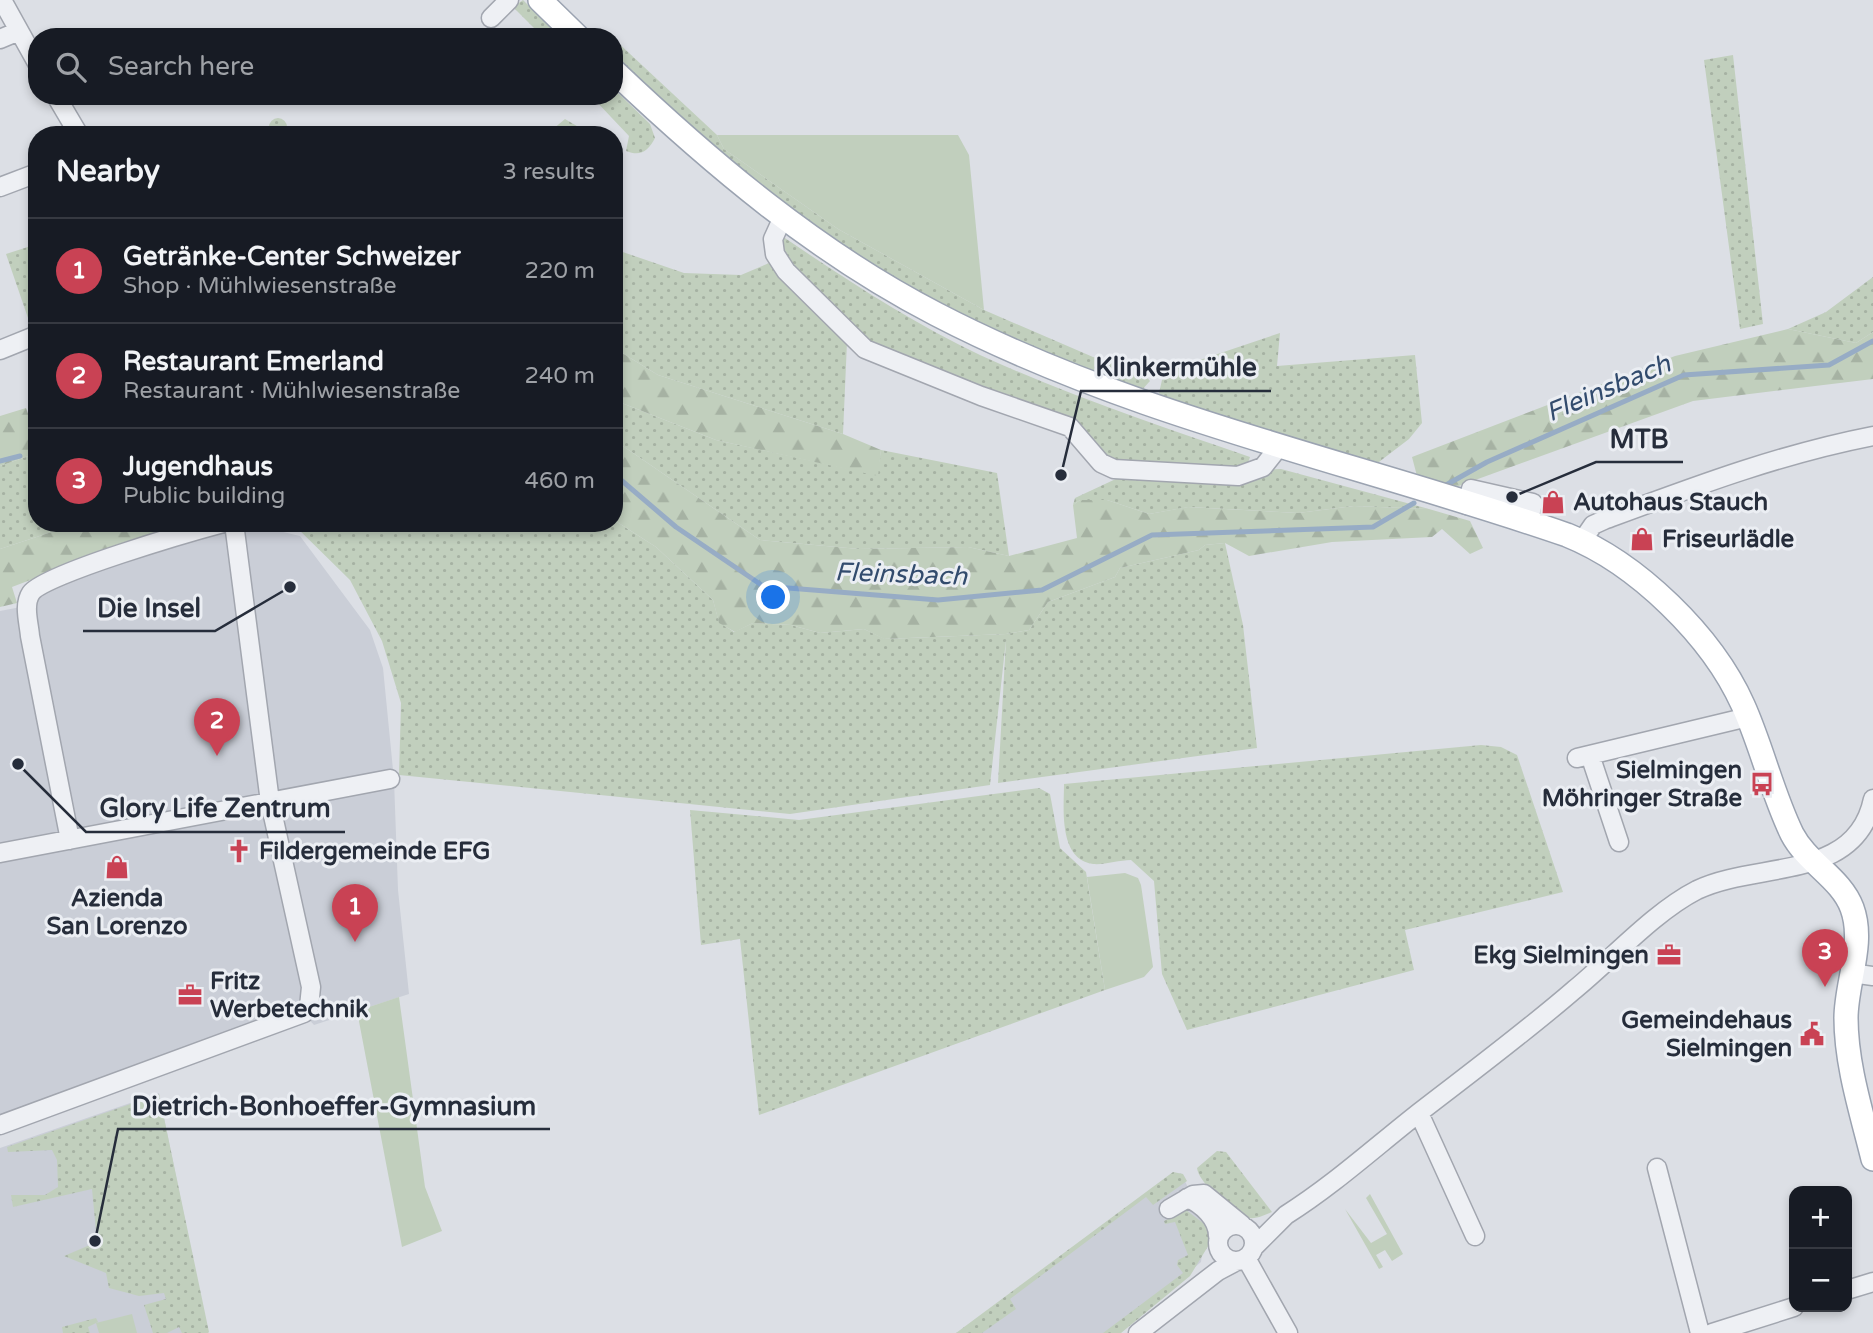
<!DOCTYPE html>
<meta charset="utf-8">
<style>
:root{--surface:#171b24;--page:#242831;--text:#f1f3f6;--muted:#9ea1a6;--line:#363941;--accent:#c94254}
body{margin:0;font-family:"Varela Round",sans-serif;background:var(--page);color:var(--text)}
.controls{position:absolute;right:21px;bottom:21px;display:grid;overflow:hidden;border-radius:14px;box-shadow:0 4px 10px #0003}
.controls button{width:63px;height:63px;display:grid;place-items:center;padding:0;border:0;border-bottom:2px solid var(--line);background:var(--surface);color:var(--text);font:35px sans-serif}
.you{position:absolute;left:774px;top:598px;width:24px;height:24px;margin:-18px;border:5px solid #fff;border-radius:50%;background:#1a73e8;box-shadow:0 0 0 10px #1a73e833}
.badge{display:grid;place-items:center;width:46px;height:46px;border-radius:50%;background:var(--accent);color:#fff;font-size:23px;font-weight:700}
.pin{position:absolute;translate:-50% -58px;filter:drop-shadow(0 2px 4px #0008)}
.pin::after{content:'';position:absolute;top:37px;width:24px;height:21px;background:inherit;clip-path:polygon(0 0,100% 0,50% 100%)}
.list{margin:0;padding:0;list-style:none}
h2{display:flex;justify-content:space-between;align-items:center;height:91px;margin:0;padding:0 28px;font-size:30px}
h2 small{font-size:23px;font-weight:400;color:var(--muted)}
.list li{display:grid;grid-template-columns:46px 1fr auto;gap:21px;align-items:center;box-sizing:border-box;height:105px;padding:0 28px;border-top:2px solid var(--line)}
.list b{display:block;font-size:26px;white-space:nowrap}
.list p{margin:0;font-size:23px;white-space:nowrap;color:var(--muted)}
.list em{font-size:23px;font-style:normal;color:var(--muted)}
.icon{flex:none;width:38px;height:38px;fill:none;stroke:currentColor;stroke-width:2;stroke-linecap:round;stroke-linejoin:round}
.map{position:relative;flex:none;width:1873px;height:1333px;overflow:hidden}
.search{position:absolute;background:var(--surface);box-shadow:0 4px 10px #0003;left:28px;top:28px;width:595px;height:77px;display:flex;align-items:center;gap:18px;box-sizing:border-box;padding:0 24px;border-radius:28px;color:var(--muted);font-size:26px}
.panel{position:absolute;background:var(--surface);box-shadow:0 4px 10px #0003;left:28px;top:126px;width:595px;height:406px;border-radius:28px}
.map>svg:first-child{display:block}
.built{fill:#caced7}
.grass{fill:url(#grass-dots)}
.forest{fill:url(#forest-firs)}
.garden{fill:#c1cfbd}
.lines{fill:none;stroke-linecap:round;stroke-linejoin:round}
.stream{stroke:#97acc5;stroke-width:5}
.minor-casing{stroke:#a2a6af;stroke-width:21}
.major-casing{stroke:#9ba3b1;stroke-width:26}
.minor{stroke:#eef0f4;stroke-width:18}
.major{stroke:#fff;stroke-width:23}
.labels{text-anchor:middle;dominant-baseline:central;stroke-width:6;stroke-linejoin:round;paint-order:stroke}
.poi-label{font-size:24px;font-weight:bold;fill:#262d3b;stroke:#ebeef3;text-anchor:start}
.water-label{font-size:26px;font-style:italic;fill:#324b6d;stroke:#ebeef3}
.leader{fill:none;stroke:#262d3b;stroke-width:2.5}
.callout-dot{fill:#262d3b;stroke:#ebeef3;stroke-width:2.5}
.callout-label{font-size:26px;text-anchor:middle;font-weight:bold;fill:#262d3b;stroke:#ebeef3;stroke-width:6;stroke-linejoin:round;paint-order:stroke}
</style>
<div class="map">
<svg width="1873" height="1333" viewBox="0 0 1873 1333">
<defs>
<pattern id="grass-dots" width="8" height="8" patternUnits="userSpaceOnUse" patternTransform="scale(1.75)"><rect width="8" height="8" fill="#c1cfbd"/><path d="M2 2h.1M6 6h.1" fill="none" stroke="#a6b2a3" stroke-width="1.8" stroke-linecap="round"/></pattern>
<pattern id="forest-firs" width="22" height="20" patternUnits="userSpaceOnUse" patternTransform="scale(1.75)"><rect width="22" height="20" fill="#c1cfbd"/><path d="M5 1l3.5 6h-7zM16 11l3.5 6h-7z" fill="#a6b2a3"/></pattern>
</defs>
<rect width="100%" height="100%" fill="#dcdfe5"/>
<path class="built" d="M223,523H246L300,536L370,630L383,668L394,780L398,890L409,994L314,1025L303,1013L0,1125V611L26,606L31,593Z
M159,1093L208,1333H0V1148Z
M1181,1173L1206,1225L1201,1262L1117,1333H961L1167,1179Z"/>
<path class="grass" d="M523,0L560,37H543L513,7Z
M614,39L717,135L724,149L838,229L984,310L1093,357L1140,369L1150,381L1140,392C1048,353 955,317 870,265C776,206 694,133 614,56Z
M1733,55L1763,324L1740,329L1704,60Z
M614,89L650,124L655,138C648,151 641,157 626,151L629,136L593,98L614,96Z
M269 127a9 9 0 1 1 18 0a9 9 0 1 1-18 0Z
M565,119L592,135H546Z
M782,236C845,279 911,322 980,355C1068,395 1159,426 1250,457L1248,463L1240,467L1123,464L1107,458L1077,425L868,343L801,284L779,250Z
M37,244V315L28,318L6,254Z
M614,249L684,273L741,275L774,261L788,286L847,342L843,434L658,375L614,348Z
M1873,277V332L1856,343L1788,329L1826,312Z
M1280,333L1277,366L1415,355L1422,423L1409,439L1375,465L1163,401L1159,393L1162,380L1170,370Z
M614,400L716,440L877,475L881,450L997,473L1009,556L968,547L859,549L760,540L614,440Z
M37,453V523H79L0,549V466Z
M1281,469L1429,509L1354,506L1298,513L1189,507L1149,514L1107,500H1080L1073,505L1075,498L1120,477Z
M614,520L656,547L713,600L719,622L734,632L753,623L791,625L820,633L864,629L885,639L1006,634L1029,630L1048,602L1115,577L1120,568L1199,550L1205,545L1225,543L1243,625L1257,748L998,783L1006,640L990,785L790,814L399,775L401,703L382,641L350,580L292,523H614Z
M1481,745L1501,747L1517,755L1563,892L1405,930L1414,970L1187,1030L1162,974L1154,881L1131,860C1119,860 1105,865 1093,864C1058,859 1064,808 1064,784Z
M1039,788L1050,794L1060,848L1086,872L1105,990L759,1115L740,939L701,945L690,810L799,820Z
M159,1094L209,1332L208,1333H182L179,1327L167,1333H153L144,1305L166,1299L164,1293L139,1296L109,1288L106,1273L64,1256L97,1242L92,1189L13,1207L11,1195H45L58,1187L57,1160L52,1150L8,1152L7,1147Z
M1217,1151L1226,1152L1272,1212C1265,1215 1257,1219 1249,1218C1235,1217 1198,1182 1197,1168Z
M1173,1172L1183,1174L1187,1181L1153,1205L1146,1197L1010,1299L1016,1309L982,1333H956Z
M1186,1210L1207,1226L1210,1243L1190,1276L1121,1333H1103L1183,1273L1177,1265L1178,1260L1188,1255L1175,1222L1165,1224L1164,1221Z
M96,1318L98,1322L88,1327L90,1333H63L62,1327Z"/>
<path class="forest" d="M1788,329L1856,343L1873,332V379L1693,401L1456,487L1417,476L1412,457L1675,356Z
M614,348L658,375L843,434L881,450L878,476L716,440L614,400Z
M26,408L37,439V453L0,466V416Z
M614,440L760,540L859,549L968,547L1009,556L1077,538L1073,505L1080,500H1107L1149,514L1188,507L1298,513L1354,506L1429,509L1470,521L1483,548L1470,554L1442,529L1432,537L1332,542L1249,556L1225,543L1205,545L1199,550L1120,568L1115,577L1048,602L1029,630L1006,634L884,639L864,629L820,633L791,625L753,623L735,632L719,623L713,600L656,547L614,520Z
M79,523H180L12,587L17,603L0,607V549Z"/>
<path class="garden" d="M717,135H958L969,155L984,310L838,229L724,149Z
M1125,873L1138,878L1141,885L1153,967L1144,977L1105,990L1087,877Z
M399,997L425,1187L442,1231L402,1247L357,1011Z
M1370,1194L1403,1254L1392,1261L1385,1250L1376,1255L1383,1267L1379,1269L1345,1209L1371,1243L1387,1234L1366,1198Z
M132,1314L137,1333H99L96,1323Z"/>
<g class="lines">
<path class="stream" d="M0,461L20,456
M614,474L676,527L763,586L938,600L1042,590L1152,535L1373,527L1414,503
M1446,485L1487,462L1684,375L1829,365L1873,341"/>
<g class="minor-casing">
<path id="minor" d="M2,0L37,63
M491,18L509,0
M0,39L19,31
M56,96L79,135
M0,187L37,173
M783,217L773,239L775,254L786,271L865,349L981,396L1070,427L1101,463L1114,469L1238,476L1263,467L1278,448
M0,350L37,335
M1467,505L1471,489L1533,503L1528,523
M1582,541L1593,525L1604,520C1693,487 1780,454 1873,436
M1590,755L1619,842
M1577,758L1748,717
M70,840L30,636C29,623 23,605 31,593C44,574 193,531 223,523
M0,853L390,779
M1851,973L1873,976
M1419,1113L1475,1236
M0,1125L304,1013L309,1007L311,987L270,802L234,523
M1657,1168L1700,1333
M1187,1198C1202,1204 1218,1219 1218,1236
M1169,1209L1193,1195L1204,1194L1242,1225
M1218 1243a18 18 0 1 1 36 0a18 18 0 1 1-36 0Z
M1254,1247L1286,1215C1332,1186 1373,1149 1416,1115C1469,1074 1523,1034 1574,990C1612,959 1654,912 1697,890C1757,861 1856,882 1873,799
M1246,1258L1288,1333
M1847,1290L1873,1282
M1138,1333L1218,1271L1237,1261
M1712,1333L1794,1307"/>
</g>
<g class="major-casing">
<path id="major" d="M540,0L578,37
M614,71C712,164 816,252 936,314C1136,418 1356,462 1567,535C1637,563 1712,636 1743,705C1762,747 1772,793 1792,834C1807,863 1841,878 1852,908C1865,943 1846,983 1846,1018C1846,1065 1862,1114 1873,1159"/>
</g>
<use href="#minor" class="minor"/>
<use href="#major" class="major"/>
</g>
<defs>
<g id="shop-bare" transform="scale(1.89)"><path d="M-5-2.5h2.3a2.7 3.5 0 0 1 5.4 0H5L5.5 6h-11ZM-1.5-2.5h3a1.5 2.3 0 0 0-3 0Z" fill="#c94254" stroke="#ebeef3" stroke-width="2.5" paint-order="stroke"/></g>
<g id="bus-bare" transform="scale(1.89)"><path d="M-5-6H5V4H4V6H2V4H-2V6H-4V4H-5ZM-3.5-4V0h7V-4ZM-3.5 1.2v1.5H-2V1.2ZM2 1.2v1.5H3.5V1.2Z" fill="#c94254" stroke="#ebeef3" stroke-width="2.5" paint-order="stroke"/></g>
<g id="church-bare" transform="scale(1.89)"><path d="M-1.2-6h2.4v3.5h3.3v2.4h-3.3V6h-2.4V-.1h-3.3v-2.4h3.3Z" fill="#c94254" stroke="#ebeef3" stroke-width="2.5" paint-order="stroke"/></g>
<g id="office-bare" transform="scale(1.89)"><path d="M-6-3h4V-5.5h4V-3h4V5H-6ZM-1-4.5V-3h2v-1.5ZM-6 0V1H6V0Z" fill="#c94254" stroke="#ebeef3" stroke-width="2.5" paint-order="stroke"/></g>
<g id="civic-bare" transform="scale(1.89)"><path d="M-.6-6.5H3V-4.5H.6V-3L4-1V1h2V6H-6V1h2V-1L-.6-3ZM-1.2 2.5V6h2.4V2.5Z" fill="#c94254" stroke="#ebeef3" stroke-width="2.5" paint-order="stroke"/></g>
</defs>
<g fill-rule="evenodd">
<use href="#shop-bare" x="1553" y="502"/>
<use href="#shop-bare" x="1642" y="539"/>
<use href="#bus-bare" x="1762" y="784"/>
<use href="#church-bare" x="239" y="851"/>
<use href="#shop-bare" x="117" y="867"/>
<use href="#office-bare" x="1669" y="955"/>
<use href="#office-bare" x="190" y="995"/>
<use href="#civic-bare" x="1812" y="1034"/>
</g>
<g class="labels">
<g class="poi-label">
<text x="1573" y="502">Autohaus Stauch</text>
<text x="1662" y="539">Friseurlädle</text>
<text x="1742" y="770" text-anchor="end">Sielmingen<tspan x="1742" dy="28">Möhringer Straße</tspan></text>
<text x="259" y="851">Fildergemeinde EFG</text>
<text x="117" y="898" text-anchor="middle">Azienda<tspan x="117" dy="28">San Lorenzo</tspan></text>
<text x="1649" y="955" text-anchor="end">Ekg Sielmingen</text>
<text x="210" y="981">Fritz<tspan x="210" dy="28">Werbetechnik</tspan></text>
<text x="1792" y="1020" text-anchor="end">Gemeindehaus<tspan x="1792" dy="28">Sielmingen</tspan></text>
</g>
<g class="water-label">
<text transform="translate(1608 388) rotate(-23)">Fleinsbach</text>
<text transform="translate(901 574) rotate(2)">Fleinsbach</text>
</g>
</g>
<path class="leader" d="M1061 475L1081 391H1271M1512 497L1596 462H1683M290 587L215 631H83M18 764L86 832H345M95 1241L118 1129H550"/>
<g class="callout-dot">
<circle cx="1061" cy="475" r="7"/>
<circle cx="1512" cy="497" r="7"/>
<circle cx="290" cy="587" r="7"/>
<circle cx="18" cy="764" r="7"/>
<circle cx="95" cy="1241" r="7"/>
</g>
<g class="callout-label">
<text x="1176" y="376">Klinkermühle</text>
<text x="1639" y="448">MTB</text>
<text x="149" y="617">Die Insel</text>
<text x="215" y="817">Glory Life Zentrum</text>
<text x="334" y="1115">Dietrich-Bonhoeffer-Gymnasium</text>
</g>
</svg>
<div class="controls">
<button>+</button>
<button>−</button>
</div>
<div class="you"></div>
<div class="pin badge" style="left:355px;top:942px">1</div>
<div class="pin badge" style="left:217px;top:756px">2</div>
<div class="pin badge" style="left:1825px;top:987px">3</div>
<div class="search"><svg class="icon" aria-label="search" viewBox="0 0 24 24"><circle cx="10" cy="10" r="6"/><path d="M15 15l6 6"/></svg>Search here</div>
<section class="panel">
<h2>Nearby<small>3 results</small></h2>
<ul class="list">
<li><span class="badge">1</span><div><b>Getränke-Center Schweizer</b><p>Shop · Mühlwiesenstraße</p></div><em>220 m</em></li>
<li><span class="badge">2</span><div><b>Restaurant Emerland</b><p>Restaurant · Mühlwiesenstraße</p></div><em>240 m</em></li>
<li><span class="badge">3</span><div><b>Jugendhaus</b><p>Public building</p></div><em>460 m</em></li>
</ul>
</section>
</div>
